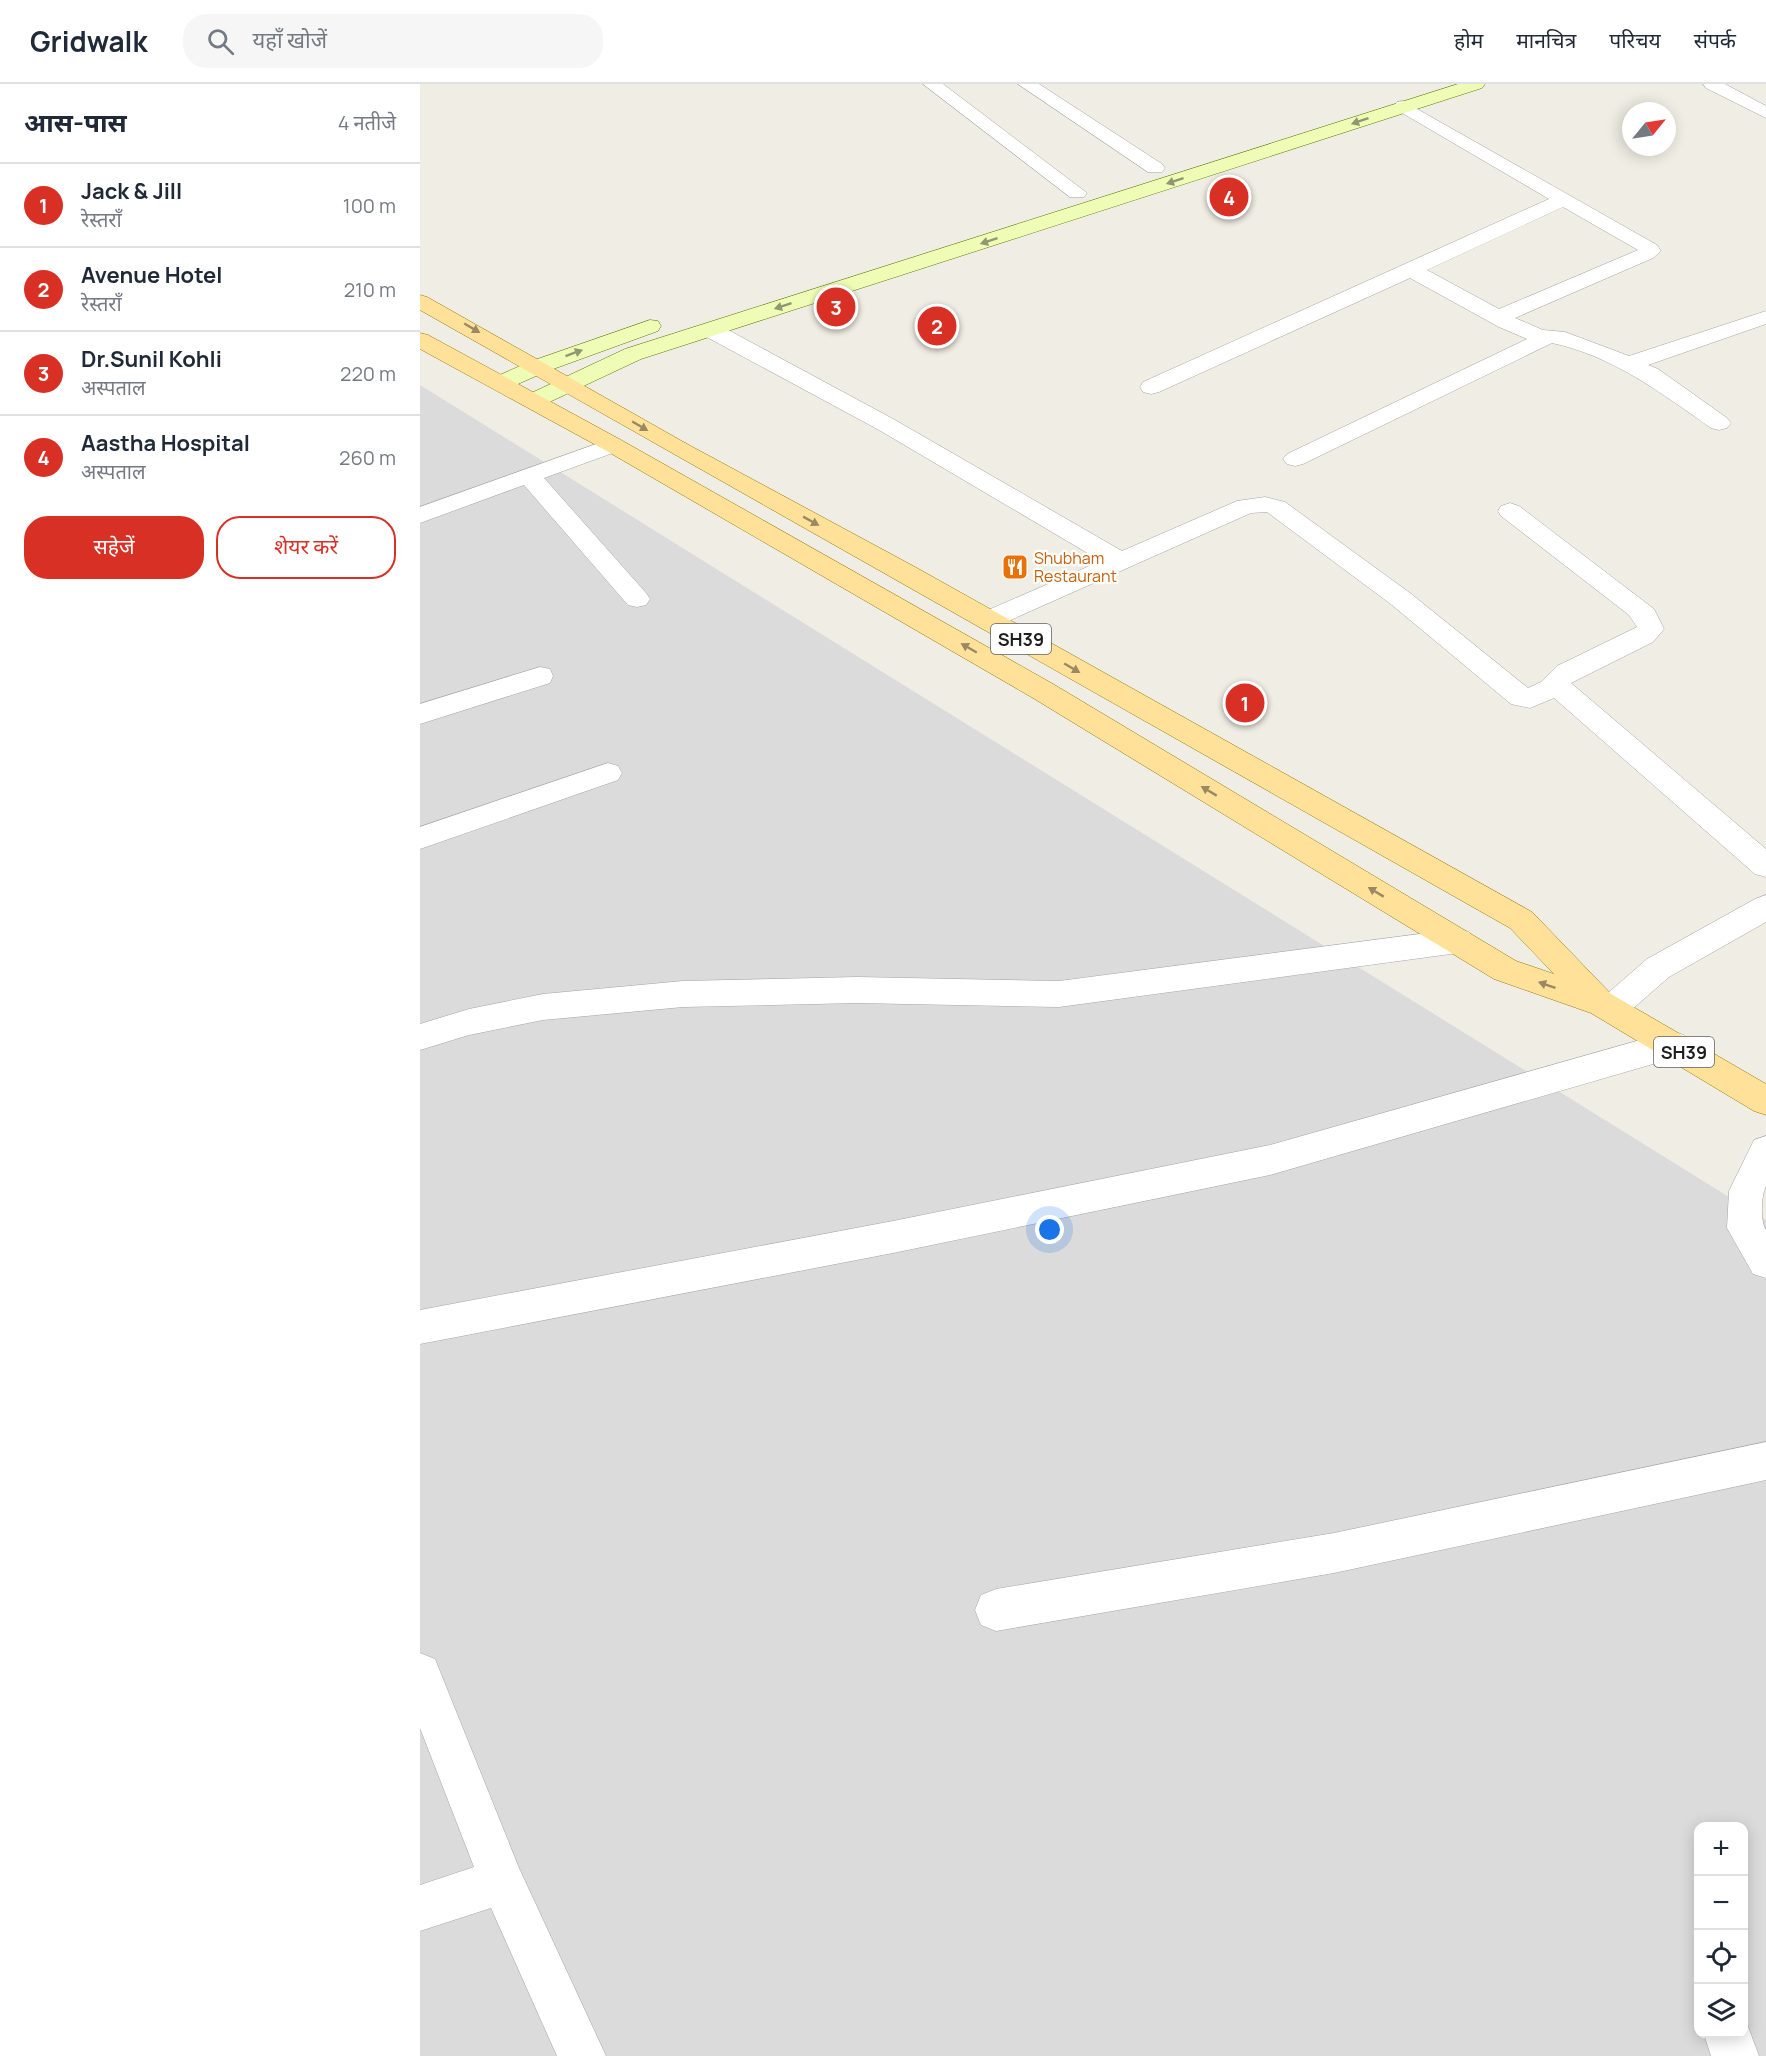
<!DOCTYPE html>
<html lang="hi">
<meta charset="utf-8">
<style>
:root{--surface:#fff;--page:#f6f6f7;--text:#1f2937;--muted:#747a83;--line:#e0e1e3;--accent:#d93025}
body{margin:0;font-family:Manrope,"Noto Sans Devanagari",sans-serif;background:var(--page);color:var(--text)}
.controls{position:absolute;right:18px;bottom:18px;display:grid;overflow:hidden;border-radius:12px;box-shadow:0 3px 15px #0003}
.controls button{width:54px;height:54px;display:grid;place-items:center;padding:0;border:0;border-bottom:2px solid var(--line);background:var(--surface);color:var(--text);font:30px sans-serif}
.compass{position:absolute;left:1202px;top:18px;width:54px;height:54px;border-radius:50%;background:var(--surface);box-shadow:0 3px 15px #0003;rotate:60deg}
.you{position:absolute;left:630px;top:1146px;width:21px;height:21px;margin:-15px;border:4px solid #fff;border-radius:50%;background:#1a73e8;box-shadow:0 0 0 9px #1a73e833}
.badge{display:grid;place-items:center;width:39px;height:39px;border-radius:50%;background:var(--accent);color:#fff;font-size:20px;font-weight:700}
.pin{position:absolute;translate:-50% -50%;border:3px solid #fff;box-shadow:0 2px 6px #0006}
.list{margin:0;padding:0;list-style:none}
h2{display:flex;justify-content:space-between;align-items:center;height:78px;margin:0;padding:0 24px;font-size:26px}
h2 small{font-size:20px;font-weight:400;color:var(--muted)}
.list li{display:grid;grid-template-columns:39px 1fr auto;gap:18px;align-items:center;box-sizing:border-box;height:84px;padding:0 24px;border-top:2px solid var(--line)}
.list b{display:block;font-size:22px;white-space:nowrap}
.list p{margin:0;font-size:20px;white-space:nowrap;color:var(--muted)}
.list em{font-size:20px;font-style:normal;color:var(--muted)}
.actions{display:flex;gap:12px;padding:18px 24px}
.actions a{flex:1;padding:14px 0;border:2px solid var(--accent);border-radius:24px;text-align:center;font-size:21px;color:var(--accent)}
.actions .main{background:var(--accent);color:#fff}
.icon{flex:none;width:33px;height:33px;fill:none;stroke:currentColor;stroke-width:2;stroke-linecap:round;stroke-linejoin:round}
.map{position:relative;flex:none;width:1346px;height:1972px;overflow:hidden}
header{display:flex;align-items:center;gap:36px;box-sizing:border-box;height:84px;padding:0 30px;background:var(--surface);border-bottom:2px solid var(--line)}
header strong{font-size:28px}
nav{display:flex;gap:33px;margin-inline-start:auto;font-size:21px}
.search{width:420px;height:54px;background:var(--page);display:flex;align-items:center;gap:15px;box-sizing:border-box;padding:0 21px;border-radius:24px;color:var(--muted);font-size:22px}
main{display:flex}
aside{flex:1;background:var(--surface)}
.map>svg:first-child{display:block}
.residential{fill:#dcdbdb;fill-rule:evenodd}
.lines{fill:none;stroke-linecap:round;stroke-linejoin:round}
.street-casing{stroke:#a5a5a5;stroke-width:1}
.secondary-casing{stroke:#5c7901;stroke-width:1}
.primary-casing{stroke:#987b00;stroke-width:1}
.street{fill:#fff;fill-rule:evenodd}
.secondary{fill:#eefcb6;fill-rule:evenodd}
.primary{fill:#ffe199;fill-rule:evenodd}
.oneway{fill:#909872}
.oneway2{fill:#9a8962}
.labels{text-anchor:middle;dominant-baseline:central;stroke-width:4.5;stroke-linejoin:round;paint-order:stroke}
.far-food-label{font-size:16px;fill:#c56008;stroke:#fff;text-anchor:start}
.shield{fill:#fff;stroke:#626262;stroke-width:1.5}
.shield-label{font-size:18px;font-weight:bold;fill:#1e1e1e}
</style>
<header>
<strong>Gridwalk</strong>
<div class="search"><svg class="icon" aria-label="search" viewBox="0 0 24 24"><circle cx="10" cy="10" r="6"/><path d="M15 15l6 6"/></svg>यहाँ खोजें</div>
<nav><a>होम</a><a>मानचित्र</a><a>परिचय</a><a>संपर्क</a></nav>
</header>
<main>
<aside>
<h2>आस-पास<small>4 नतीजे</small></h2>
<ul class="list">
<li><span class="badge">1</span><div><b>Jack &amp; Jill</b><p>रेस्तराँ</p></div><em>100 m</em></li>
<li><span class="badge">2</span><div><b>Avenue Hotel</b><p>रेस्तराँ</p></div><em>210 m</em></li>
<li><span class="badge">3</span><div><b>Dr.Sunil Kohli</b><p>अस्पताल</p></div><em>220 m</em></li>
<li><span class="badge">4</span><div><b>Aastha Hospital</b><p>अस्पताल</p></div><em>260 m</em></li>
</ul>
<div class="actions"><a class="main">सहेजें</a><a>शेयर करें</a></div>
</aside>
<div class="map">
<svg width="1346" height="1972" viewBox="0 0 1346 1972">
<rect width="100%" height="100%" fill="#f0ede4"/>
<path class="residential" d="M0,301L1346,1136V1972H0ZM1278,1742H1324V1950H1278Z"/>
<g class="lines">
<g class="street-casing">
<path id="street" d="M503,0H523L667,109L664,113H650Z
M598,0H619L742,80L745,84L742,88H728Z
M1283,0H1305L1346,22V34L1286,4Z
M983,17L1237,161L1241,167L1233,174L1095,234L1123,246L1145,248L1209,272L1346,227V240L1228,281L1238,285L1307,334L1311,339L1307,344L1299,346L1291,344C1241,309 1193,272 1132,259L883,380L875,382L867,380L863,375L867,370L1107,255L1079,243L990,194L739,308L731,310L723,308L720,303L723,298L1129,115L977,26L974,22L977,18ZM1143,123L1218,166L1079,225L1007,186Z
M291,240L299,241L475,336L702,467L817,417L845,413L865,418L990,509L1108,604L1121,598L1137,582L1217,543L1209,531L1081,432L1078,427L1081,422L1090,419L1099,422L1234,525L1244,545L1233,558L1151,599L1346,765V793L1335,790L1134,614L1110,624L1091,620L972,521L847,428L831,429L577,542L568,545L559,542L555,536L559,530L681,477L459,346L283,251L280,246L283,241Z
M193,354L201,356L205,361L201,366L124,394L226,509L230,515L226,521L217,523L208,521L104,401L0,439V423Z
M120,583L130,585L133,592L130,599L0,640V620Z
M188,679L198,682L202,689L198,696L0,765V743Z
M1346,811V838L1249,893L1202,934L1191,938L1180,934L1175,925L1180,916L1227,875L1335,815Z
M1038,845L1049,848L1054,857L1049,866L1038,869L639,923L437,919L263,923L123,936L49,951L0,966V940L49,925L123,910L263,897L437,893L639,897Z
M1252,947L1264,951L1268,961L1264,971L850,1091L473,1169L0,1260V1226L473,1137L850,1061Z
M1346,1052V1102C1341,1112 1340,1137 1346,1146V1194L1333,1190L1307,1144L1309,1107L1334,1056Z
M1346,1358V1396L914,1489L576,1547L561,1541L555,1526L561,1511L576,1505L914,1449Z
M0,1569L15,1575L99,1784L186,1972H137L71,1824L0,1847V1801L54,1783L0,1644Z
M1324,1932L1339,1972H1291L1284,1950H1324Z"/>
</g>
<g class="secondary-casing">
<path id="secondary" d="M1038,0H1065L1062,4L221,275L121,322L113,324L105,322L102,317L105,312L205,265Z
M230,236L238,237L241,242L238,247L125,288L89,304L81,306L73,304L70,299L73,294L109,278Z"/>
</g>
<g class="primary-casing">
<path id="primary" d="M0,211L7,213L267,360L495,483L1112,828L1191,910L1346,1000V1031L1334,1027L1171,929L1074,895L613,614L185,366L0,265V249L8,251L201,356L633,600L1096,877L1134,890L1090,844L0,226Z"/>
</g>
<use href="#street" class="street"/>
<use href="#secondary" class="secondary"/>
<use href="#primary" class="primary"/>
</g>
<defs><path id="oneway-solid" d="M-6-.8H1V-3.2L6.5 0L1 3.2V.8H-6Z" transform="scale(1.5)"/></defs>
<g class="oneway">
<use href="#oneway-solid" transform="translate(940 37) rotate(161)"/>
<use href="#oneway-solid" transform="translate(755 97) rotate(162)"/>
<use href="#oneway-solid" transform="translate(569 157) rotate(162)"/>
<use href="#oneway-solid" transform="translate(363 222) rotate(162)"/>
<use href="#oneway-solid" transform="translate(154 269) rotate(-20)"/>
</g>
<g class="oneway2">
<use href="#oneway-solid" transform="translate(52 244) rotate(30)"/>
<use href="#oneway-solid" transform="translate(220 342) rotate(30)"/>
<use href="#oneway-solid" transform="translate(391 437) rotate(29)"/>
<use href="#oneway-solid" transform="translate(549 564) rotate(-150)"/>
<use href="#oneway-solid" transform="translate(652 584) rotate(30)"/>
<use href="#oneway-solid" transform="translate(789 707) rotate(-149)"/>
<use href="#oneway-solid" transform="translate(956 808) rotate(-149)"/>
<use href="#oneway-solid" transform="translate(1127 901) rotate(-161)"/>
</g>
<defs>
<g id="restaurant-square" transform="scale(1.35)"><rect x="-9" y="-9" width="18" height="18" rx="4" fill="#e8710a" stroke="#fff"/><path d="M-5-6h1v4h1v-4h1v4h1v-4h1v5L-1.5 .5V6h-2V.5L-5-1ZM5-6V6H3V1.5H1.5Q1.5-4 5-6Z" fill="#fff"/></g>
</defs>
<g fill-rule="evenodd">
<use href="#restaurant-square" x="595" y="483"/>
</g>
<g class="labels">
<g class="far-food-label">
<text x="614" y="474">Shubham<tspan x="614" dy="18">Restaurant</tspan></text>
</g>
<g class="shield">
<rect x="571" y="540" width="60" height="30" rx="4.5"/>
<rect x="1234" y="953" width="60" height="30" rx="4.5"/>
</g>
<g class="shield-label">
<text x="601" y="555">SH39</text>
<text x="1264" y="968">SH39</text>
</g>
</g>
</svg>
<div class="controls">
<button>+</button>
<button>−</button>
<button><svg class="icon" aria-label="locate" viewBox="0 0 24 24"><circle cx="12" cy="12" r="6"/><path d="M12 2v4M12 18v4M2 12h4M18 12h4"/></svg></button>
<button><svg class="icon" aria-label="layers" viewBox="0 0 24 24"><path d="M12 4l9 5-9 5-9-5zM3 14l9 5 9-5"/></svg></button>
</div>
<svg class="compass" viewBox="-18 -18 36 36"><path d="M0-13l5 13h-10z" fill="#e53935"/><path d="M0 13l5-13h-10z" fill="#747a83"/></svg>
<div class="you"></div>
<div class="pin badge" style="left:825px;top:619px">1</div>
<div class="pin badge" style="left:517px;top:242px">2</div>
<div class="pin badge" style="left:416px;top:223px">3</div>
<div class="pin badge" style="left:809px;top:113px">4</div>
</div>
</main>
